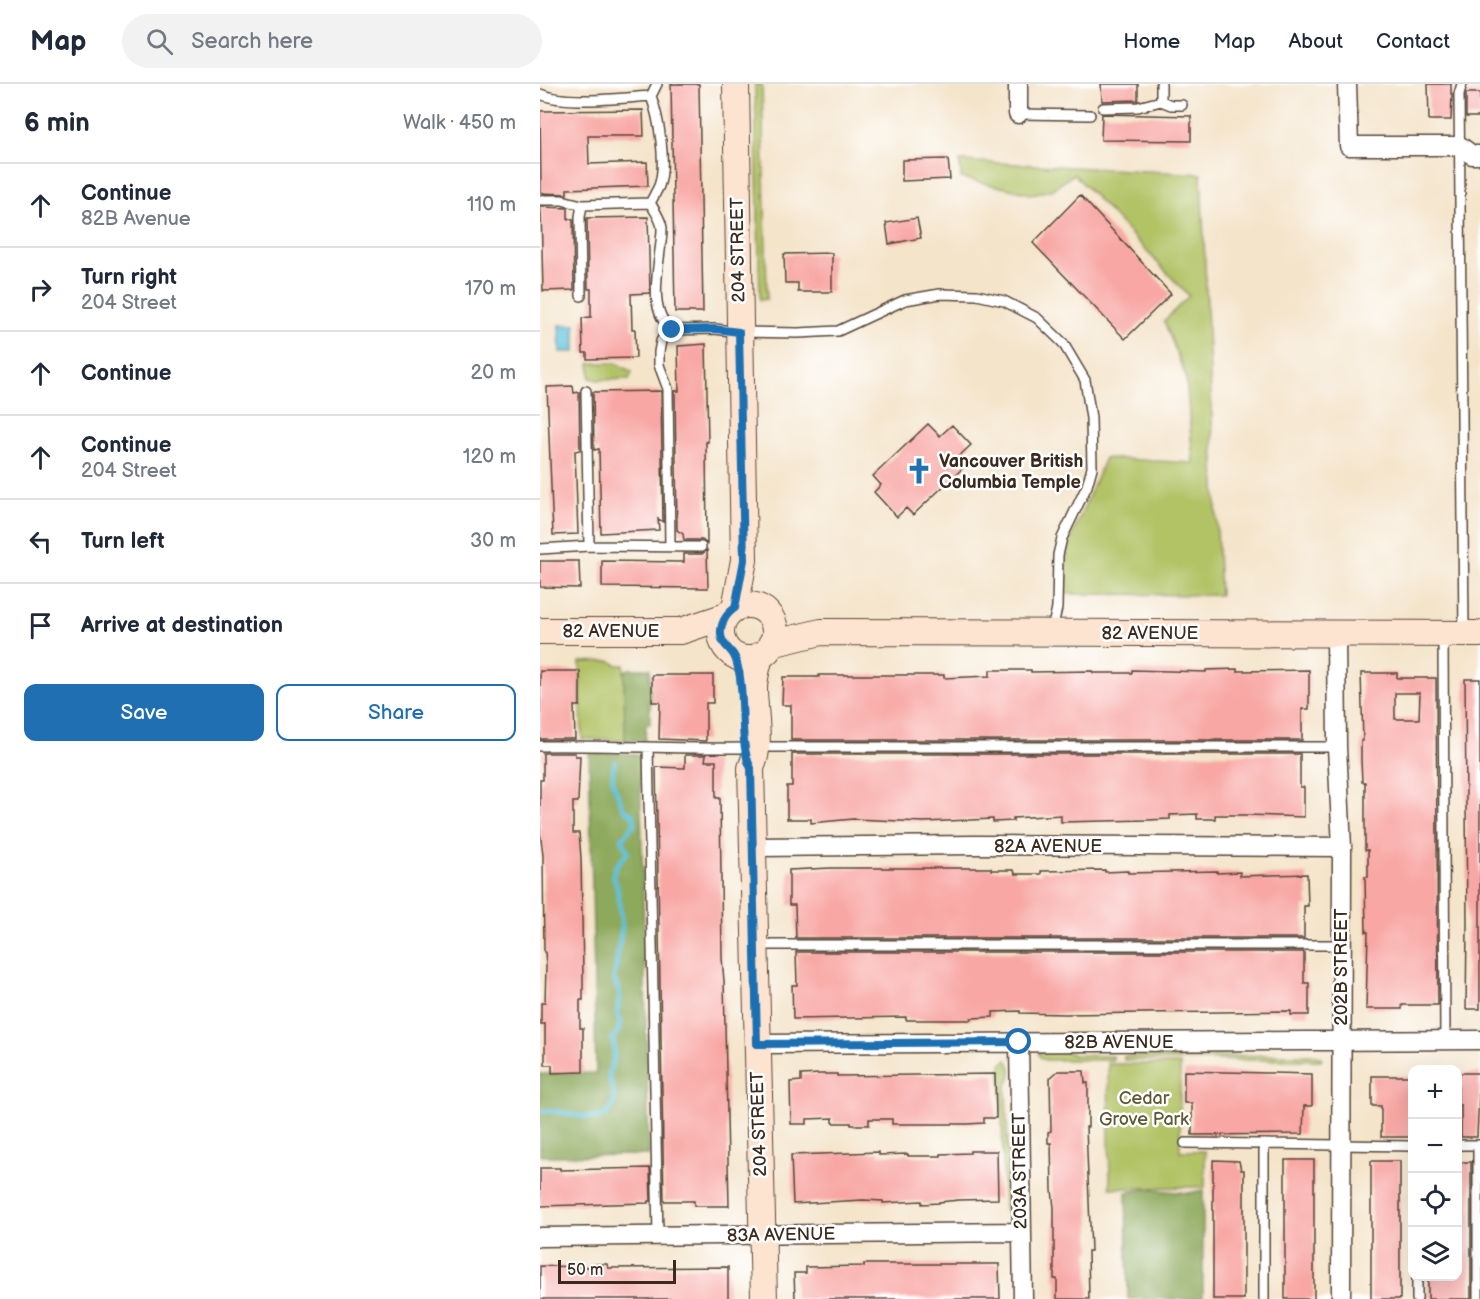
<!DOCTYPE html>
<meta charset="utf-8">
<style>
:root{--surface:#fff;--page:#f2f2f3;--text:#1f2937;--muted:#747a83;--line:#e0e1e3;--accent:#1f6fb2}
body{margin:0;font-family:"Balsamiq Sans",sans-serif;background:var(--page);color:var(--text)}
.controls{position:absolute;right:18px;bottom:18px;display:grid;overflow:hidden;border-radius:12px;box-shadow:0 6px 24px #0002}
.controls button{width:54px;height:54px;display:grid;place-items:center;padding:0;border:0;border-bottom:2px solid var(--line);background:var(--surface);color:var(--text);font:30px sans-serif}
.scale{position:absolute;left:18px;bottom:15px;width:118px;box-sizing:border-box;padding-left:6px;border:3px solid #3b2a1e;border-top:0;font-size:16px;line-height:21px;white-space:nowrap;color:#3b2a1e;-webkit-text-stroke:4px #fff;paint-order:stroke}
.stop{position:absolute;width:18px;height:18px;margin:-14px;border:4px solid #1f6fb2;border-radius:50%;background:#fff}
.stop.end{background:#1f6fb2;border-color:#fff;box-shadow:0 2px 6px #0008}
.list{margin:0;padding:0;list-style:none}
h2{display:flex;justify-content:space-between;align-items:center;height:78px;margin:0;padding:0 24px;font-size:26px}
h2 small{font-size:20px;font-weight:400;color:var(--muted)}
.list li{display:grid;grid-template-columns:39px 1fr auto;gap:18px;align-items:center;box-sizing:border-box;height:84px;padding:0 24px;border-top:2px solid var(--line)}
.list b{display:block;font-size:22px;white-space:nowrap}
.list p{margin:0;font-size:20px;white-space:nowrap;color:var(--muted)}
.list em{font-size:20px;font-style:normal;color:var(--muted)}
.actions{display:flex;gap:12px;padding:18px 24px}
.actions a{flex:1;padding:14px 0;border:2px solid var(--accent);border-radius:12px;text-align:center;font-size:21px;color:var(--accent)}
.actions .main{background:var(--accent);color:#fff}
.icon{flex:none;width:33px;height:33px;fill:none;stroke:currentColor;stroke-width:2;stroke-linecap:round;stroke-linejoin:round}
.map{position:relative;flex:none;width:940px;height:1215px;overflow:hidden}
header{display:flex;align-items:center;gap:36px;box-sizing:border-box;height:84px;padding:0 30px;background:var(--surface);border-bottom:2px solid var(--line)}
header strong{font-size:28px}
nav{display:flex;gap:33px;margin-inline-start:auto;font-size:21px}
.search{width:420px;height:54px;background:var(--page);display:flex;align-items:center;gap:15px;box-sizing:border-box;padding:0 21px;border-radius:33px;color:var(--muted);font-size:22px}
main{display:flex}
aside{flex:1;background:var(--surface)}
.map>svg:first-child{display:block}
.green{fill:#b2c366;stroke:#767642;stroke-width:1.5}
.forest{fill:#8da95b;stroke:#646a3c;stroke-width:1.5}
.water{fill:#5dc2db;stroke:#4c767c;stroke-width:1.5}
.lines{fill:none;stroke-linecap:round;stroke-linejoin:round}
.stream{stroke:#5dc2db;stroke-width:4.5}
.building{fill:#f8a7a4;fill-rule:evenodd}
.lane-casing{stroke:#574638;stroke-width:12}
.street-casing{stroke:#574638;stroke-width:21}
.secondary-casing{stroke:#574638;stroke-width:28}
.lane{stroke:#fff;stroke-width:9}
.street{stroke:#fff;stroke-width:18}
.secondary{stroke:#fde4d0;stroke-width:26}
.route{stroke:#1f6fb2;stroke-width:8}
.labels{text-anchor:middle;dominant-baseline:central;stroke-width:5;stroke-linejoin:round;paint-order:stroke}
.street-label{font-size:18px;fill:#3b2a1e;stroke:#fff}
.poi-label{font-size:18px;font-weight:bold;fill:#3b2a1e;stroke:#fff;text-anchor:start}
.park-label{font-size:18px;fill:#5f5834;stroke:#fff}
</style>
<header>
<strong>Map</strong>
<div class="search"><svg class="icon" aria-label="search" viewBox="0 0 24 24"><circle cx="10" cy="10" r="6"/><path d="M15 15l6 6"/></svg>Search here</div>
<nav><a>Home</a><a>Map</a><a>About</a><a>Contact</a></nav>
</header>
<main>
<aside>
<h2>6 min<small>Walk · 450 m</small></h2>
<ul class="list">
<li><svg class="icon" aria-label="ahead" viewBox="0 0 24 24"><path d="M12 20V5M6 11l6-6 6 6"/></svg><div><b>Continue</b><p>82B Avenue</p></div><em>110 m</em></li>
<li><svg class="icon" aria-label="right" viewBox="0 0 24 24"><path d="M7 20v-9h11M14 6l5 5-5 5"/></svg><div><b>Turn right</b><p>204 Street</p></div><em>170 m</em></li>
<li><svg class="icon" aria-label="ahead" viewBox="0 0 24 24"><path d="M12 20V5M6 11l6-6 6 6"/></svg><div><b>Continue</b></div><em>20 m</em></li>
<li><svg class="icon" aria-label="ahead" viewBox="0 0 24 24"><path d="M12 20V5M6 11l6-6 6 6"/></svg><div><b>Continue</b><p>204 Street</p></div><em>120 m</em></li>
<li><svg class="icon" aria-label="left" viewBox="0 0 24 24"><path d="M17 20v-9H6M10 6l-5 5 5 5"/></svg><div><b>Turn left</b></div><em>30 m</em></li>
<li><svg class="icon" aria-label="arrive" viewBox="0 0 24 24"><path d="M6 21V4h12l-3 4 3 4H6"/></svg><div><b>Arrive at destination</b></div></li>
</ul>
<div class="actions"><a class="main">Save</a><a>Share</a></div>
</aside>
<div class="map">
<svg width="940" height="1215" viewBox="0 0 940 1215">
<rect width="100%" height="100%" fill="#fff"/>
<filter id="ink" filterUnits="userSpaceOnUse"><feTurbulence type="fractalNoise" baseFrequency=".0167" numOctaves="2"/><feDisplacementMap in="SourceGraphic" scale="12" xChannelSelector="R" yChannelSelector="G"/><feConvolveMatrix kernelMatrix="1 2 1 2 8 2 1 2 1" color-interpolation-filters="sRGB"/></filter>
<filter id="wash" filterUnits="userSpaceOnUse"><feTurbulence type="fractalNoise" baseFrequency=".008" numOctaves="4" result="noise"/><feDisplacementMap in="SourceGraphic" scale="24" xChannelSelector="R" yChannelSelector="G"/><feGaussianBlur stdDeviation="1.35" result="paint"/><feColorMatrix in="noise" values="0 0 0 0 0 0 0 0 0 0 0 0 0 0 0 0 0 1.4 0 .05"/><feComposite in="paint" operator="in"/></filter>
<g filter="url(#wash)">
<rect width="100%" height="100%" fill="#f4e4ca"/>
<path class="green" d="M215,0H222L227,215L220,216Z
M420,77L661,90L680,511L525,510L527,463L565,374L653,379L646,293L624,237L649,212L534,90L512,106L491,110L421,94Z
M50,279H76L92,288L89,295L58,296L50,294Z
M71,577L77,581H84L85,656L42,655L40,578Z
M501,967H526L533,971L573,972V976H505L501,974L498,969Z
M774,971L782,974L781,976H584V972Z
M467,976C474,985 471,994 466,1003L469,1104C474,1113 476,1120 470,1130L464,1125L461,980Z
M568,980H640V1067H665V1103L570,1104Z"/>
<path class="forest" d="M89,585H110V640H106L105,657L85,656L84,588Z
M49,669L95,670L98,671L100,676L109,1071L0,1072V990L56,989Z
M605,1105L649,1109L663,1106V1215H588L586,1108Z"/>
<path class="water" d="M19,241H35V268H20Z"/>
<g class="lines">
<path class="stream" d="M0,1027C6,1027 13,1027 19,1028C37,1031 72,1044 74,1014C74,1005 70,999 69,991C69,986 72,982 73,977C75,969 74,962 73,954L78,947L80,938L77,930L80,911L74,895L82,842L77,803L73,791L76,782L88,768L82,755L95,739L93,731L83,725C78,705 68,702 75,678"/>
</g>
<g id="blocks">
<path class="building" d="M131,0H159L163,228H135Z
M561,0H598V16L562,17Z
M888,0H911V10H912L911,36H889Z
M926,9H940V33H926Z
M103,26L104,52H48L49,80L107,78L108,102L27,105V110L1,109L0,27Z
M562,30L651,32V57L561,56Z
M408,75L410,95L362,97V76Z
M540,111L631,210L585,255L493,159Z
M1,123L28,124V135H33L34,206L3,207Z
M108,133L110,209L91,210L92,245H95L96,274L47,275V269H43L42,234L51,233V205H48L47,134Z
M377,134L381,154L349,160L346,139Z
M292,169V208H258V199H245L244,170Z
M166,260L168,358H166L167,460L162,456H144L143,450L137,446L135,307H139L138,262Z
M33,302L34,309L39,308L40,366L35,367L38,450L13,451L7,303Z
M121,307L123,438L118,435L119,446L61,449L59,365L54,366L53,308Z
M388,340L400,352L412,341L431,361L417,374L425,382L373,431L366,424L357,433L334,408L341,401L333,392Z
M167,466L168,504L62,503V477L144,478V470H162Z
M0,477H39L40,504L0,503Z
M697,585V587L769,586V625H762V656H251V621H242L243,593H279V591H404V594L450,592V586H491V588L553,587V589H592V586L666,588V586Z
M0,587H40V622H34L35,655H0Z
M821,589H857V594H896L898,921H862V925H826L828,848H826L825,793H828V766H825V698H822L821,676V657H823ZM855,609H880L879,635H855Z
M112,591H173V619H166V657L119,655L120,618H112Z
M925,595H940V925H926L927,843Z
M3,669H35V672H40L38,718H33V749H39L41,774L43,891V916H40V944H43V988L12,989V981H5V940H1V919H5L6,882L5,868H4L3,771L0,747V696H3Z
M252,670H760V703H764V733L707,731H675V735H657V730L630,731V735L607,736L521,738V731L473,734V737L453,738V735L384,738L313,735L271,739V735H247V702H252Z
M145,671H166L165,677H176V714H180L182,874L184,897L189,1122H154V1117H124L116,683L145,684Z
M291,784H451V786H474L475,790H501V787L565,786V788L588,787V789L677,787V789L700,788V792L767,790L768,822H764V854H256L255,821H249V786Z
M256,868H764V899H769V931H751V927L525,930L480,929V927L453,928V933L431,934V936H366V933L253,935L252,901H257Z
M518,987H544L545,999H548V1043H546L551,1167H548L549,1215H517V1195H514V1124L512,1106L511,1059H508V1048L511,1047L510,994Z
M644,987L772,990V1022H764L763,1050L652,1051V1019H644Z
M918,989H940L937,1053H921V1021H918Z
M280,990H297V992L455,990L456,1034H444V1039L427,1040H352V1035H329V1041H311V1039H293V1034L267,1035V1040H251L250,998L261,997V991Z
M832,992H873V1053H841V1022H832Z
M430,1067H457L458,1115L419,1116L399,1118V1119L382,1120V1117L343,1119V1117L323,1116L253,1120L251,1071L339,1068V1071L368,1070V1072H401V1070L430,1069Z
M673,1076L699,1077L701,1086H704V1215H673Z
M745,1076H774V1215H745Z
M831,1077H860V1215H831Z
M918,1078H931V1215H888V1192H918Z
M0,1084H20V1086L110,1084L111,1117H108V1119L0,1122Z
M53,1180H67L68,1184L188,1183V1215H0V1182L53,1183Z
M324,1180H459L460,1215H255L254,1189H266V1183L324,1182Z"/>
</g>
</g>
<g filter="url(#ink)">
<use href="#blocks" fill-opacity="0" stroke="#574638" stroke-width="1.5"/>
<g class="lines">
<g class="lane-casing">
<path id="lane" d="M117,0L111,12C119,34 127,80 119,102C116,108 113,114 110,119C115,127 121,135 122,144C122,174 104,225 132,246
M922,0L919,10L924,547
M0,10C26,21 81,14 111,12
M621,17L631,21H642
M563,24L598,23L621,17V0
M478,30L550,31
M0,116H22L42,121L110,119
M41,212L40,133L42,121
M46,307L49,462
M130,462L128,305L119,281V268L121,257L125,251L132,246L175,245L199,248L258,249L298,247L365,216L400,210L437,211L464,217L497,234L523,259L545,296L551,334L552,384L547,402L522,454L518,471L517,524L512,546
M0,465L49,462L161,463
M903,551L905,957
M0,662C69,661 137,665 206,664
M217,663H797
M108,664L118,1152
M216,861H801
M645,1059L872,1062
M724,1060V1215
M918,1061H940
M938,1061V1215
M877,1215V1192"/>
</g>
<g class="street-casing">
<path id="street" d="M478,0V30
M807,0L809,62H920L932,71H940
M796,550L797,663L802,763L801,1215
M214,763L435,761L802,763
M479,958L483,1215
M217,960L940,956
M0,1153L481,1148"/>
</g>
<g class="secondary-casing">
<path id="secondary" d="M181 548a27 27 0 1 1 54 0a27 27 0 1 1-54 0Z
M195,524L204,476L196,0
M0,547H141L186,532
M231,560L281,548L940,550
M220,571C218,582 214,593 214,604C214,629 222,661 211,684L224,1215"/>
</g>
<use href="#lane" class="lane"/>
<use href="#street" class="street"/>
<use href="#secondary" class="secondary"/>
</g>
</g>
<g class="lines" filter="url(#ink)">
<path class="route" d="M132,246L175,245L199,248L204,476L195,524C186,530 180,540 181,551C182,560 188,563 193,570C196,574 198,583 199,588C205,615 199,663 211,684L217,960L479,958"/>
</g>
<defs>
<g id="church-bare" transform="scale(2.07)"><path d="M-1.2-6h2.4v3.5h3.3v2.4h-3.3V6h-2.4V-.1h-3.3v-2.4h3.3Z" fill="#1f6fb2" stroke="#fff" stroke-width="2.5" paint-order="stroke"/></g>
</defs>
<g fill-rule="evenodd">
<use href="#church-bare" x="379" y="387"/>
</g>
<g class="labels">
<g class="street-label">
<text transform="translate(198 166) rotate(-91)">204 STREET</text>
<text x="71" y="547">82 AVENUE</text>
<text x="610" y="549">82 AVENUE</text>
<text x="508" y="762">82A AVENUE</text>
<text transform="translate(801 883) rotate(-90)">202B STREET</text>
<text x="579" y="958">82B AVENUE</text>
<text transform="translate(219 1040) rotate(-92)">204 STREET</text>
<text transform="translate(480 1087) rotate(-91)">203A STREET</text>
<text transform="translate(241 1151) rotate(-1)">83A AVENUE</text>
</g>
<g class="poi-label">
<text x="399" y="377">Vancouver British<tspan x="399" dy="21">Columbia Temple</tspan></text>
</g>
<g class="park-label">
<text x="604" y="1014">Cedar<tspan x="604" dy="21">Grove Park</tspan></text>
</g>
</g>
</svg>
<div class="controls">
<button>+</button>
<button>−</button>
<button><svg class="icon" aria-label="locate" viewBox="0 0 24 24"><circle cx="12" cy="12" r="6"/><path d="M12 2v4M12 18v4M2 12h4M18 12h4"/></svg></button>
<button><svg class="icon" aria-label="layers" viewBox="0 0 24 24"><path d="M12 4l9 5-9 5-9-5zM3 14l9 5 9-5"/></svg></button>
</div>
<div class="scale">50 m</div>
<div class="stop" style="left:479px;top:958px"></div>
<div class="stop end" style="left:132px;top:246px"></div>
</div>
</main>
